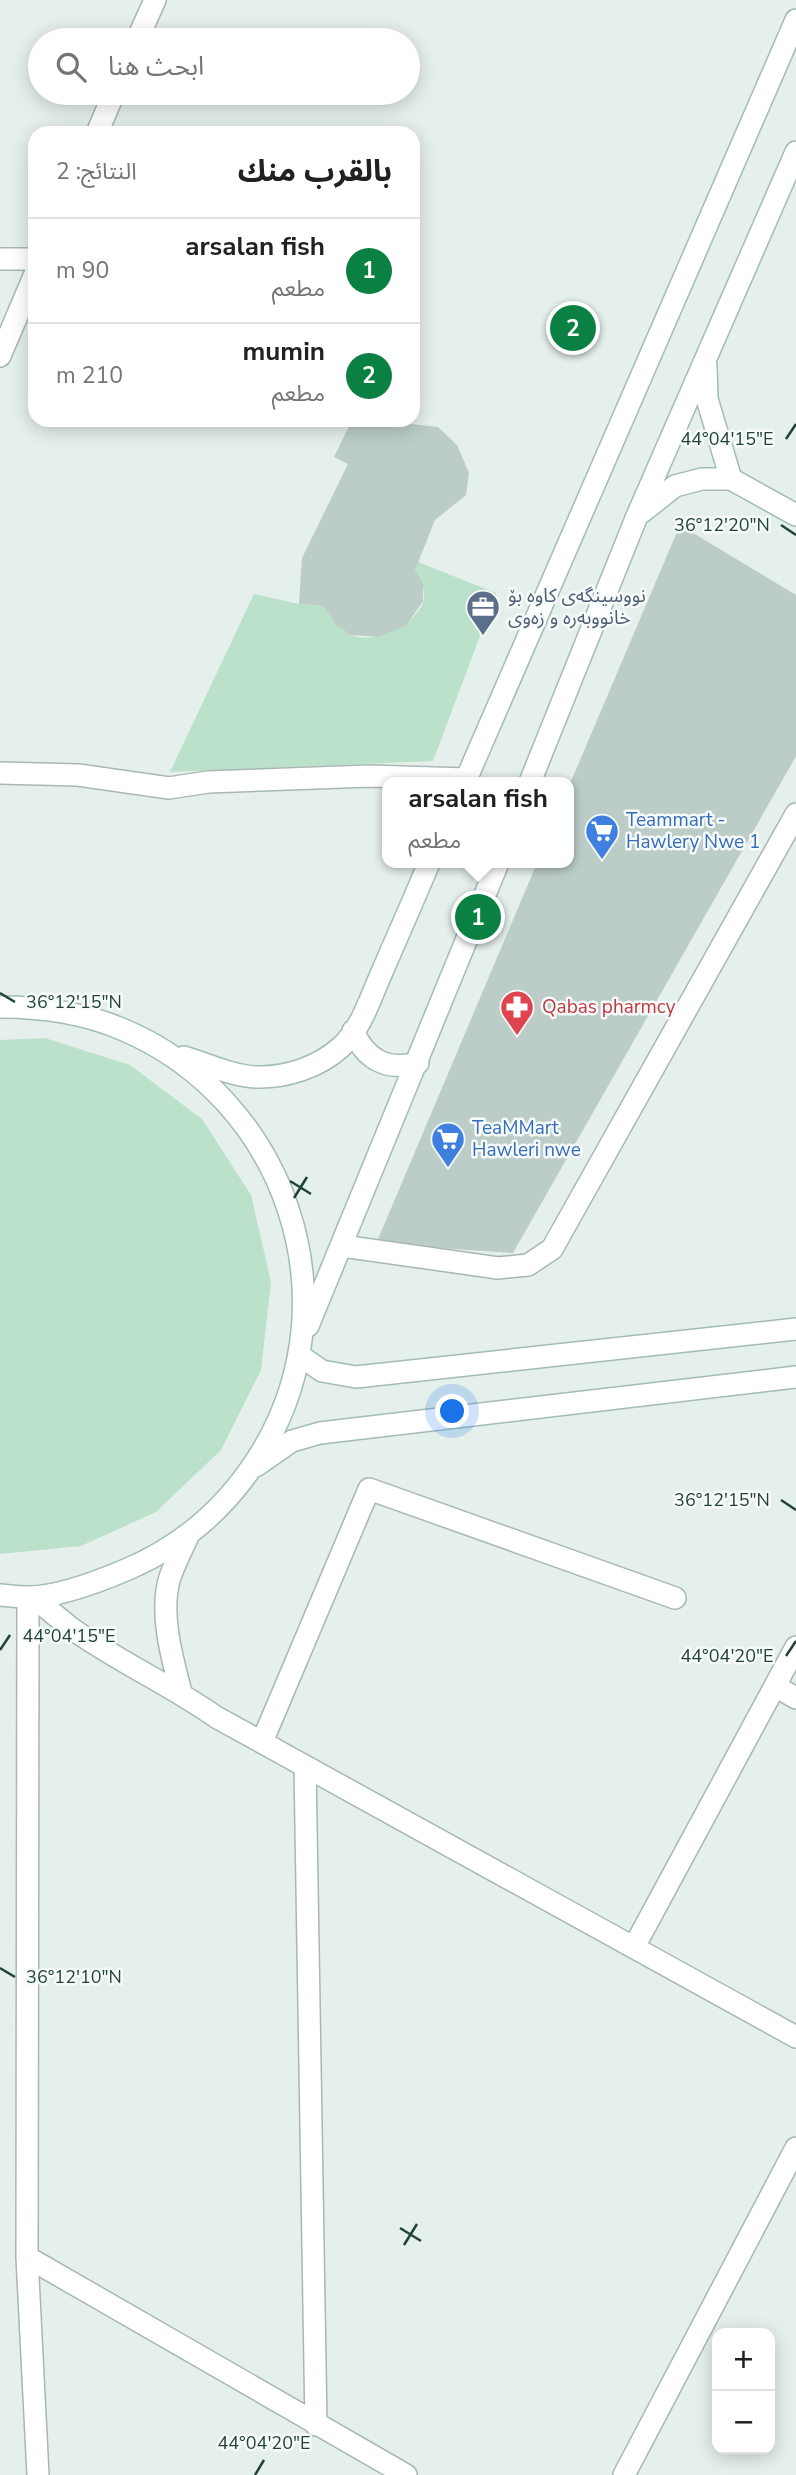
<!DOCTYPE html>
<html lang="ar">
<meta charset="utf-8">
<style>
:root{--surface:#fff;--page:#f6f6f6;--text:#202124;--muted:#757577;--line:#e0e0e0;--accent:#0b8043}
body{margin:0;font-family:"Nunito Sans","Noto Sans Arabic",sans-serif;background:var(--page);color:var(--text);direction:rtl}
.controls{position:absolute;right:21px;bottom:21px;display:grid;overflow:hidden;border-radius:14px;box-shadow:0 4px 18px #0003}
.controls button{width:63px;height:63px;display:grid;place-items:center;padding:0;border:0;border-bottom:2px solid var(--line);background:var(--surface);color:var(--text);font:35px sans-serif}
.you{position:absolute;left:453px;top:1412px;width:24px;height:24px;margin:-18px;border:5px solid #fff;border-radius:50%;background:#1a73e8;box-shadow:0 0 0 10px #1a73e833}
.badge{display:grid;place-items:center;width:46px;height:46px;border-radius:50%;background:var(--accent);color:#fff;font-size:23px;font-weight:700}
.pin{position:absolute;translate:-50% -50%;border:4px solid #fff;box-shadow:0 2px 7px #0006}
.popup{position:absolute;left:382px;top:777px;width:192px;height:91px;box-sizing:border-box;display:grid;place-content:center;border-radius:14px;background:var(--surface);filter:drop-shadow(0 2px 5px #0005);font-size:23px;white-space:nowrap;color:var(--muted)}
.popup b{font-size:26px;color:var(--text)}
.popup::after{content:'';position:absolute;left:50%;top:100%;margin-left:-14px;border:14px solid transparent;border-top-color:var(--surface)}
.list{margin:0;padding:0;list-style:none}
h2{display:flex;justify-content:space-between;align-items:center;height:91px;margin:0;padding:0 28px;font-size:30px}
h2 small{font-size:23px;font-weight:400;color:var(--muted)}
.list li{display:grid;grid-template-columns:46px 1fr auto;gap:21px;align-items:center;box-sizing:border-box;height:105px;padding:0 28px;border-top:2px solid var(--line)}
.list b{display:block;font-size:26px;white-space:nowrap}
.list p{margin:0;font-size:23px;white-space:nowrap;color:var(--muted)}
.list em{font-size:23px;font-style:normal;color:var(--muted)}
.icon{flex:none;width:38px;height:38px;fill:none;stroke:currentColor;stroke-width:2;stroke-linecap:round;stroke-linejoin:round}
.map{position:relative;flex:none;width:796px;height:2475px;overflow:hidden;direction:ltr}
.search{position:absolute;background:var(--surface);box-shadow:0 4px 18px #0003;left:28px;top:28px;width:392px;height:77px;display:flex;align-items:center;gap:18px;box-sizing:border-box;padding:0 24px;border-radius:38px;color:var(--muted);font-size:26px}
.panel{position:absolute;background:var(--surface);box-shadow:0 4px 18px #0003;left:28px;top:126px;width:392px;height:301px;border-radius:21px;direction:rtl}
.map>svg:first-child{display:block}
.green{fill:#bce1ca}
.building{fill:#bccdc8}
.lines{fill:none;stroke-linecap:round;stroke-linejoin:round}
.street-casing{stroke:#a7b8b3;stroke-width:24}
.secondary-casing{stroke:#a2bcb5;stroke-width:24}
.street{stroke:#fff;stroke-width:21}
.secondary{stroke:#fff;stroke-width:21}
.ticks{fill:none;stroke:#22433d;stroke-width:2.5}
.labels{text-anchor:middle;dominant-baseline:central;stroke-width:5;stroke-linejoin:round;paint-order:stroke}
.service-label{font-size:19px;fill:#4e5e75;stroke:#f6fbf9;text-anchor:start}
.shop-label{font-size:19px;fill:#366cbe;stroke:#f6fbf9;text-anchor:start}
.health-label{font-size:19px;fill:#be3a42;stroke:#f6fbf9;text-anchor:start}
.ticks-label{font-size:18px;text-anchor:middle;fill:#22433d;stroke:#f6fbf9;stroke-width:5;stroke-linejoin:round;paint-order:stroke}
</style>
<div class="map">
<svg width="796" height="2475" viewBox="0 0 796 2475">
<rect width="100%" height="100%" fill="#e5efeb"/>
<path class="green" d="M418,562L496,593L433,761L170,772L254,594L299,604L323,606C330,616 337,628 349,634C373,646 414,627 423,602C427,591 420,579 415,570Z
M45,1038L130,1065L202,1119L251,1195L271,1282L261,1370L221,1450L156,1512L81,1546L0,1554V1040Z"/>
<path class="building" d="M352,420H399L403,427L411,424L438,427L457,445L469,473L466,495L435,520L415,570L423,583V601L406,626L379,637L350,635L336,625L323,606L299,604L302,558L348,464L334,457Z
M680,525L796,595V756L513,1253L376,1244L537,863H569V786Z"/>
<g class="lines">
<g class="street-casing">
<path id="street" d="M137,40L155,0
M97,133L114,93
M0,259H35
M0,356L35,274
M0,773L78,775L169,788L208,782L369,776L466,779
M342,1246L498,1268L528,1265L552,1249L796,814
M33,1597C46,1607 58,1618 71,1628C117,1661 169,1684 216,1717L796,2037
M28,1598L27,2257L38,2475
M775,1686L796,1698
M181,1692C172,1658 159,1612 170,1577C175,1563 182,1549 188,1536
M262,1742L369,1489L675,1598
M305,1766L316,2425
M634,1947L796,1647
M27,2257L406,2475
M624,2475L796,2148"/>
</g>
<g class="secondary-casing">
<path id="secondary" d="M706,366L707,399L731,479
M642,512L675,486L702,479H731L796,515
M465,782L796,20
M530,782L637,516L796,152
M0,1007C42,1007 85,1013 124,1030C285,1099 353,1296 264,1448C232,1502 186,1544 128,1569C100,1581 57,1598 26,1597C18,1597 9,1596 0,1595
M353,1031C366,1060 387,1071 418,1063
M184,1057C207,1064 232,1076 256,1077C286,1078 319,1067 341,1047C362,1028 371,996 382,972C398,935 414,899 429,863
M308,1326L498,863
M299,1355L322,1371L356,1377L796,1329
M256,1466L292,1441L320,1433L796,1377"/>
</g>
<use href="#street" class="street"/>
<use href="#secondary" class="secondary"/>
</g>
<path class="ticks" d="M786,439L796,424M781,525L796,535M0,993L15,1002M290,1181L311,1194M294,1198L307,1177M781,1500L796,1510M0,1650L10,1635M786,1656L796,1641M0,1968L15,1977M400,2228L421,2241M404,2245L417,2224M255,2475L264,2460"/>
<defs>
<g id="office-pin" transform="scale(1.75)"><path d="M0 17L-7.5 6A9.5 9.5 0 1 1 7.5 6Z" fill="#5c6f8a" stroke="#f6fbf9"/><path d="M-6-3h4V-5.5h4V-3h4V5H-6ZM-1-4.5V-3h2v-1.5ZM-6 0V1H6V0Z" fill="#fff"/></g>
<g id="supermarket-pin" transform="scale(1.75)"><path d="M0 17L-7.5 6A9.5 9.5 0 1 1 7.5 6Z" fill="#3f7fe0" stroke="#f6fbf9"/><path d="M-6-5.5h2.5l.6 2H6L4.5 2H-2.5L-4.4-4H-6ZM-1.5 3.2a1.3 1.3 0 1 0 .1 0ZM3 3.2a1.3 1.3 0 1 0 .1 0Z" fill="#fff"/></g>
<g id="pharmacy-pin" transform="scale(1.75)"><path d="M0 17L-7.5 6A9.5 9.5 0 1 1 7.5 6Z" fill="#e0444e" stroke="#f6fbf9"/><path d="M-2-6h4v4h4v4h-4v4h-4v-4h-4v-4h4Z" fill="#fff"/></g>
</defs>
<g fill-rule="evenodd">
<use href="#office-pin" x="483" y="607"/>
<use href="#supermarket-pin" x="602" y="831"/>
<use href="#pharmacy-pin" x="517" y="1007"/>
<use href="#supermarket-pin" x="448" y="1139"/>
</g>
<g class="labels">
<g class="service-label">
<text x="508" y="596">نووسینگەی کاوە بۆ<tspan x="508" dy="22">خانووبەرە و زەوی</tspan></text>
</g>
<g class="shop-label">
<text x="626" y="820">Teammart -<tspan x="626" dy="22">Hawlery Nwe 1</tspan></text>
<text x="472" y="1128">TeaMMart<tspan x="472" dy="22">Hawleri nwe</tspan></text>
</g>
<g class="health-label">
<text x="542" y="1007">Qabas pharmcy</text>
</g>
</g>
<g class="ticks-label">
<text x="727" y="445">44°04'15"E</text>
<text x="722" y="531">36°12'20"N</text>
<text x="74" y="1008">36°12'15"N</text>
<text x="722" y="1506">36°12'15"N</text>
<text x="69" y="1642">44°04'15"E</text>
<text x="727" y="1662">44°04'20"E</text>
<text x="74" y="1983">36°12'10"N</text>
<text x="264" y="2449">44°04'20"E</text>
</g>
</svg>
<div class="controls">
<button>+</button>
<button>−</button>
</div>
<div class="you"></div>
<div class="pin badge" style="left:478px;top:917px">1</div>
<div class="popup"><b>arsalan fish</b>مطعم</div>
<div class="pin badge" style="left:573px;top:328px">2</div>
<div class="search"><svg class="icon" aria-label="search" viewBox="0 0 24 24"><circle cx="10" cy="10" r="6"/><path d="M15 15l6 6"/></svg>ابحث هنا</div>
<section class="panel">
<h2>بالقرب منك<small>النتائج: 2</small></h2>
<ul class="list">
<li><span class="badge">1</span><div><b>arsalan fish</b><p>مطعم</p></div><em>90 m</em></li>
<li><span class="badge">2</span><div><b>mumin</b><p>مطعم</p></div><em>210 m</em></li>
</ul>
</section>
</div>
